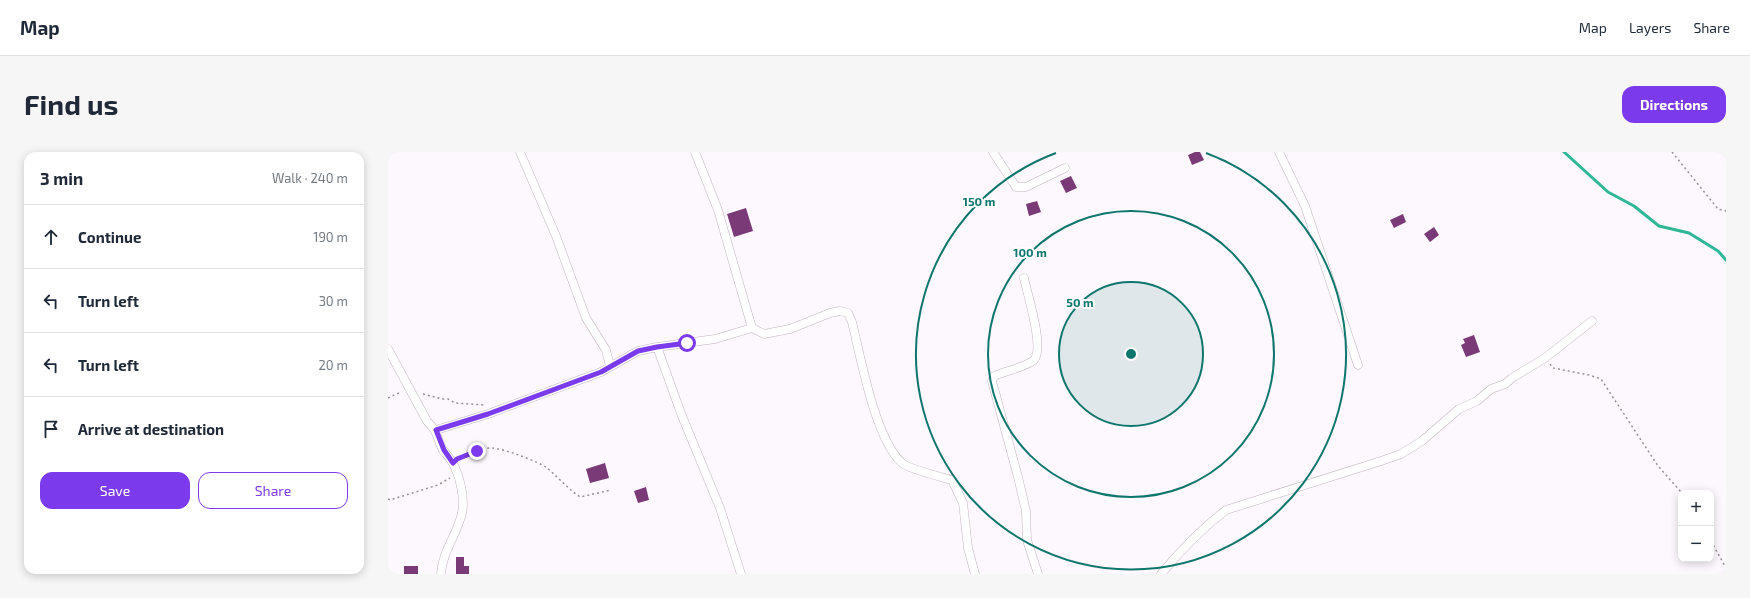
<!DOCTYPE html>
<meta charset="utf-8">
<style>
:root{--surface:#fff;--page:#f6f6f7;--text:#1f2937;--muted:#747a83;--line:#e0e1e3;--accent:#7c3aed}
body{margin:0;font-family:"Exo 2",sans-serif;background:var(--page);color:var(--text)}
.controls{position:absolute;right:12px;bottom:12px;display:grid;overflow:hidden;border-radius:8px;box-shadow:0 2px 10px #0003}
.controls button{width:36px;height:36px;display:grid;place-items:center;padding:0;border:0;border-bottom:1px solid var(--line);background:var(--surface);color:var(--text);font:20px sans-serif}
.stop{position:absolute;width:12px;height:12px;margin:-9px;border:3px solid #7c3aed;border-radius:50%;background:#fff}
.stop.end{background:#7c3aed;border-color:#fff;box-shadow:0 1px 4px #0008}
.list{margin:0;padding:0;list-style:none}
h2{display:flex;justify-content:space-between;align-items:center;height:52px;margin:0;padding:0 16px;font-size:17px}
h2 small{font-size:13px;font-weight:400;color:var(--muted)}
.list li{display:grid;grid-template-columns:26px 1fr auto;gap:12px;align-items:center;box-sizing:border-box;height:64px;padding:0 16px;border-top:1px solid var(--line)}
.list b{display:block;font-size:15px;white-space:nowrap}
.list em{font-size:13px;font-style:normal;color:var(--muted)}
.actions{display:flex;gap:8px;padding:12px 16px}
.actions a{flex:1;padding:9px 0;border:1px solid var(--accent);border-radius:12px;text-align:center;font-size:14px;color:var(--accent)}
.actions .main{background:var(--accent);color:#fff}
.icon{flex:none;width:22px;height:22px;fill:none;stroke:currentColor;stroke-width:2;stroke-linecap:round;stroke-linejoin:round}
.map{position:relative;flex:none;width:1338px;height:422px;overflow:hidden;border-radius:12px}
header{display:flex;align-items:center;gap:24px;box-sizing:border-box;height:56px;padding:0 20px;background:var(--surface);border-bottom:1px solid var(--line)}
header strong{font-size:19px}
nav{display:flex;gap:22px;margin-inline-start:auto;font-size:14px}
.intro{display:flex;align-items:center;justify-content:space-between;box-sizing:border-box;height:96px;padding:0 24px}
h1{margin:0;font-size:28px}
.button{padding:10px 18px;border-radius:12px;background:var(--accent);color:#fff;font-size:14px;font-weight:700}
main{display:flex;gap:24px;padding:0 24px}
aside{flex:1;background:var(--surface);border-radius:12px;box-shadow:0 2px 10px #0003}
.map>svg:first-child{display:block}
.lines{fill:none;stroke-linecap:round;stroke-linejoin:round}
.stream{stroke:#2fb798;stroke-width:3}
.building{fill:#7a3977}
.street-casing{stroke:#c1b4bf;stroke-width:9}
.path{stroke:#969195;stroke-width:1.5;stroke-dasharray:2 3;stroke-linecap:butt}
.street{stroke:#fff;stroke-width:8}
.route{stroke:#7c3aed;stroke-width:5}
.ring{fill:none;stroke:#0f766e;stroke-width:2}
.centre{fill:#0f766e;stroke:#fff;stroke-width:2}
.ring-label{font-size:12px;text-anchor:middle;font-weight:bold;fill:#0f766e;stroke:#fff;stroke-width:4;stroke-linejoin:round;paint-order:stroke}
</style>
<header>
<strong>Map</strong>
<nav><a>Map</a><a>Layers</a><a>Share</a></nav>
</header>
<div class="intro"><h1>Find us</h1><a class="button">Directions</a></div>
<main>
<aside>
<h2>3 min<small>Walk · 240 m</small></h2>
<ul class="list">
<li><svg class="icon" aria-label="ahead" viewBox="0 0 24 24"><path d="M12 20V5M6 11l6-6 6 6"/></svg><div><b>Continue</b></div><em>190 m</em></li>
<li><svg class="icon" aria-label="left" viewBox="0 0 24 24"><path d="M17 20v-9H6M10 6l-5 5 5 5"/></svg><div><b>Turn left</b></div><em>30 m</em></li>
<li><svg class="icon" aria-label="left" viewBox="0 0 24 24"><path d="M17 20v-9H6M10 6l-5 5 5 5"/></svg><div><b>Turn left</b></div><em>20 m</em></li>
<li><svg class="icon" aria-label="arrive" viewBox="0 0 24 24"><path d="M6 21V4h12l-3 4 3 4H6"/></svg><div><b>Arrive at destination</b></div></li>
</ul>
<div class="actions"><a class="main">Save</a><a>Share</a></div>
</aside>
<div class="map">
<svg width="1338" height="422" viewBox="0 0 1338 422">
<rect width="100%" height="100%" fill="#fdf8fd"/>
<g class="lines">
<path class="stream" d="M1176,0L1220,40L1246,54L1271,74L1301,81L1330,99L1338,108"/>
</g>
<path class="building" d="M807,0H812L816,8L804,13L800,3Z
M683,24L689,36L678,41L672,29Z
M649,49L653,60L641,64L638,52Z
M358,56L365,79L346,85L339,62Z
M1015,62L1018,70L1006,76L1002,68Z
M1046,75L1051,83L1042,90L1036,82Z
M1086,183L1092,200L1078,205L1073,193L1077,191L1075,187Z
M217,311L221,326L202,331L198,317Z
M258,335L261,348L250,351L246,339Z
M68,405H76V414H81V422H68Z
M16,414H30V422H16Z"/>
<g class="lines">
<g class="street-casing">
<path id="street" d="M132,0L168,84L198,166L218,198L222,214
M307,0L330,58L364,176
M605,0L628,35H638L677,16
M891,0L917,54L970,213
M636,126C639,141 657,196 646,208C640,214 615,220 606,224L604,229L630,325L638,359L639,388L650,422
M269,195L294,264L332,356L353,422
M0,197L39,269C51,281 48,285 55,298C58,302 62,306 64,310C72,323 77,347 74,361C69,383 54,400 53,422
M48,278L100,262L213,220L250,199L269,195L327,187L364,176L376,182L402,177L442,161L452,159L460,161L464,170C473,206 487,287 514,311C521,317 553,325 564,328L575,351L580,396L587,422
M773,422C793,398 813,377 838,358L993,309L1013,302L1034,289L1071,257L1089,249L1103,237L1117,232L1124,226L1157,206L1204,169"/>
</g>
<path class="path" d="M1284,0L1330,57L1338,59
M1162,212L1165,216L1201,223L1213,227L1270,314L1294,341
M35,242L54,247H60L67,251L97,253
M0,246L13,240
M71,306C81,302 92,296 104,296C114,296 152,310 159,316C171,326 179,336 192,345L223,338
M0,347L2,348L50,333L62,326
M1323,389L1338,416"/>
<use href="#street" class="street"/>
</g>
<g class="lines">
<path class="route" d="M89,299L69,307L65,311L56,298L48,278L100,262L213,220L250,199L269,195L299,191"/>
</g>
<circle cx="743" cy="202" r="72" fill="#0f766e" fill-opacity=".12"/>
<g class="ring">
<circle cx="743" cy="202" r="72"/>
<circle cx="743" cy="202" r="143"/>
<path d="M818 1A215 215 0 1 1 668 1"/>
</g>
<circle cx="743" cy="202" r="6" class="centre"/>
<g class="ring-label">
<text x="591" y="54">150 m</text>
<text x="642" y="105">100 m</text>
<text x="692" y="155">50 m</text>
</g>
</svg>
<div class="controls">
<button>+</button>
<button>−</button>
</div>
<div class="stop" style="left:299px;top:191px"></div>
<div class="stop end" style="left:89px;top:299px"></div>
</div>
</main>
